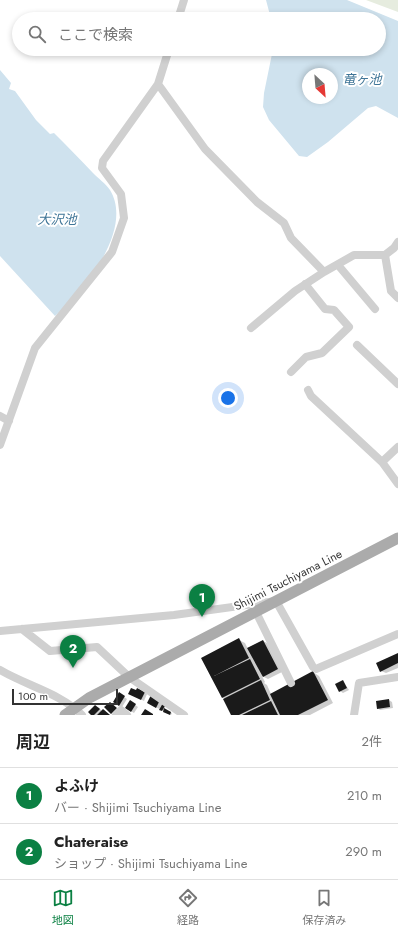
<!DOCTYPE html>
<html lang="ja">
<meta charset="utf-8">
<style>
:root{--surface:#fff;--page:#f6f6f6;--text:#222;--muted:#767676;--line:#e0e0e0;--accent:#0b8043}
body{margin:0;font-family:Jost,"Noto Sans JP",sans-serif;background:var(--page);color:var(--text)}
.compass{position:absolute;left:302px;top:68px;width:36px;height:36px;border-radius:50%;background:var(--surface);box-shadow:0 2px 6px #0003;rotate:154deg}
.scale{position:absolute;left:12px;bottom:10px;width:106px;box-sizing:border-box;padding-left:4px;border:2px solid #333;border-top:0;font-size:11px;line-height:14px;white-space:nowrap;color:#333;-webkit-text-stroke:3px #fff;paint-order:stroke}
.you{position:absolute;left:228px;top:398px;width:14px;height:14px;margin:-10px;border:3px solid #fff;border-radius:50%;background:#1a73e8;box-shadow:0 0 0 6px #1a73e833}
.badge{display:grid;place-items:center;width:26px;height:26px;border-radius:50%;background:var(--accent);color:#fff;font-size:13px;font-weight:700}
.pin{position:absolute;translate:-50% -33px;filter:drop-shadow(0 1px 2px #0008)}
.pin::after{content:'';position:absolute;top:21px;width:14px;height:12px;background:inherit;clip-path:polygon(0 0,100% 0,50% 100%)}
.list{margin:0;padding:0;list-style:none}
h2{display:flex;justify-content:space-between;align-items:center;height:52px;margin:0;padding:0 16px;font-size:17px}
h2 small{font-size:13px;font-weight:400;color:var(--muted)}
.list li{display:grid;grid-template-columns:26px 1fr auto;gap:12px;align-items:center;box-sizing:border-box;height:56px;padding:0 16px;border-top:1px solid var(--line)}
.list b{display:block;font-size:15px;white-space:nowrap}
.list p{margin:0;font-size:13px;white-space:nowrap;color:var(--muted)}
.list em{font-size:13px;font-style:normal;color:var(--muted)}
.icon{flex:none;width:22px;height:22px;fill:none;stroke:currentColor;stroke-width:2;stroke-linecap:round;stroke-linejoin:round}
.map{position:relative;flex:none;width:398px;height:715px;overflow:hidden}
.search{position:absolute;background:var(--surface);box-shadow:0 2px 6px #0003;left:12px;right:12px;top:12px;height:44px;display:flex;align-items:center;gap:10px;box-sizing:border-box;padding:0 14px;border-radius:22px;color:var(--muted);font-size:15px}
.sheet{height:164px;background:var(--surface)}
nav{display:flex;justify-content:space-around;align-items:center;box-sizing:border-box;height:56px;border-top:1px solid var(--line);background:var(--surface);font-size:11px;color:var(--muted)}
nav a{display:grid;justify-items:center;gap:2px}
nav .on{color:var(--accent)}
.map>svg:first-child{display:block}
.green{fill:#e6ecdf}
.water{fill:#cfe2ee;fill-rule:evenodd}
.shadow{fill:#0003}
.building{fill:#1a1a1a}
.lines{fill:none;stroke-linecap:round;stroke-linejoin:round}
.minor{stroke:#d0d0d0;stroke-width:8}
.major{stroke:#ababab;stroke-width:11}
.labels{text-anchor:middle;dominant-baseline:central;stroke-width:4;stroke-linejoin:round;paint-order:stroke}
.street-label{font-size:12px;fill:#333;stroke:#fff}
.water-label{font-size:13px;font-style:italic;fill:#3f7597;stroke:#fff}
</style>
<div class="map">
<svg width="398" height="715" viewBox="0 0 398 715">
<rect width="100%" height="100%" fill="#fff"/>
<path class="green" d="M366,0H398V12Z"/>
<path class="water" d="M266,0H347L398,21V118L376,106L368,108L328,142L307,157L299,156L269,120L263,107L264,93L273,49H379V19H271ZM308,74H332V98H308Z
M0,70L11,83L9,89L15,91L36,120L50,134L54,133C67,146 80,159 93,173C98,178 106,184 110,190C134,229 84,292 55,316L0,256Z"/>
<path class="shadow" d="M239,640L245,643L248,649L263,641L267,643L282,672L268,679L262,676L265,682L264,683L267,685L271,694L313,672L319,676L333,703L310,715H232L225,699L222,697L202,659Z
M398,654V668L386,673L381,671Z
M343,681L349,690L343,693L340,691Z
M138,689L147,694L144,701L129,693L136,692Z
M120,694L127,699L122,707L114,702Z
M151,696L166,706L164,709L172,713L171,715L148,703Z
M389,700L392,702L393,708L380,710L378,708Z
M130,701L138,707L134,713L126,708Z
M98,707L102,711L104,710L110,715H92Z"/>
<path class="building" d="M239,638L249,658L214,676L250,659L260,679L222,698L201,658Z
M263,640L278,669L263,677L247,648Z
M398,653V663L380,672L376,663Z
M313,671L328,700L298,715H280L270,694Z
M261,680L270,700L239,715H231L223,699Z
M343,680L347,688L339,692L335,684Z
M131,688L136,690L137,688L145,692L141,700L128,694Z
M119,692L125,696L119,706L113,702Z
M151,695L160,700L156,708L147,703Z
M389,699L390,707L377,709L376,701Z
M130,700L136,704L131,712L125,708Z
M271,701L278,715H242Z
M110,702L117,708L111,714L104,707Z
M163,703L166,704L162,711L159,710Z
M95,705L100,709L94,715H91L88,712Z
M164,708L171,712L170,715L163,712Z
M103,709L110,715H97Z
M145,709L153,714V715H141Z"/>
<g class="lines">
<path class="minor" d="M178,19L184,0
M158,84L205,149L257,202L284,223L291,238L324,272L354,255H385
M398,242L394,248L385,255L391,291L398,298
M338,265L375,309
M251,328L295,291L324,272
M357,345L398,384
M291,372L306,357L322,353L349,327L334,310L325,309L305,284
M308,390L311,396L382,462L398,484
M0,416L9,421
M0,445L35,348L112,252L124,218L121,194L102,168L103,161L158,84L169,49
M382,462L398,447
M256,612L291,683
M22,629L50,651L97,647L129,677L184,715
M0,631L174,615L276,601L313,667L316,669L398,634
M0,670C27,686 60,693 82,715
M116,715L121,710L127,715
M354,715L359,683L398,677"/>
<path class="major" d="M65,715L89,698L398,538"/>
</g>
<g class="labels">
<g class="street-label">
<text transform="translate(288 580) rotate(-27)">Shijimi Tsuchiyama Line</text>
</g>
<g class="water-label">
<text x="362" y="79">竜ヶ池</text>
<text x="57" y="219">大沢池</text>
</g>
</g>
</svg>
<svg class="compass" viewBox="-18 -18 36 36"><path d="M0-13l5 13h-10z" fill="#e53935"/><path d="M0 13l5-13h-10z" fill="#767676"/></svg>
<div class="scale">100 m</div>
<div class="you"></div>
<div class="pin badge" style="left:202px;top:617px">1</div>
<div class="pin badge" style="left:73px;top:668px">2</div>
<div class="search"><svg class="icon" aria-label="search" viewBox="0 0 24 24"><circle cx="10" cy="10" r="6"/><path d="M15 15l6 6"/></svg>ここで検索</div>
</div>
<section class="sheet">
<h2>周辺<small>2件</small></h2>
<ul class="list">
<li><span class="badge">1</span><div><b>よふけ</b><p>バー · Shijimi Tsuchiyama Line</p></div><em>210 m</em></li>
<li><span class="badge">2</span><div><b>Chateraise</b><p>ショップ · Shijimi Tsuchiyama Line</p></div><em>290 m</em></li>
</ul>
</section>
<nav>
<a class="on"><svg class="icon" aria-label="map" viewBox="0 0 24 24"><path d="M3 6l6-2 6 2 6-2v14l-6 2-6-2-6 2zM9 4v14M15 6v14"/></svg>地図</a>
<a><svg class="icon" aria-label="directions" viewBox="0 0 24 24"><path d="M12 3l9 9-9 9-9-9zM9 14v-3h6M13 9l2 2-2 2"/></svg>経路</a>
<a><svg class="icon" aria-label="saved" viewBox="0 0 24 24"><path d="M7 4h10v16l-5-4-5 4z"/></svg>保存済み</a>
</nav>
